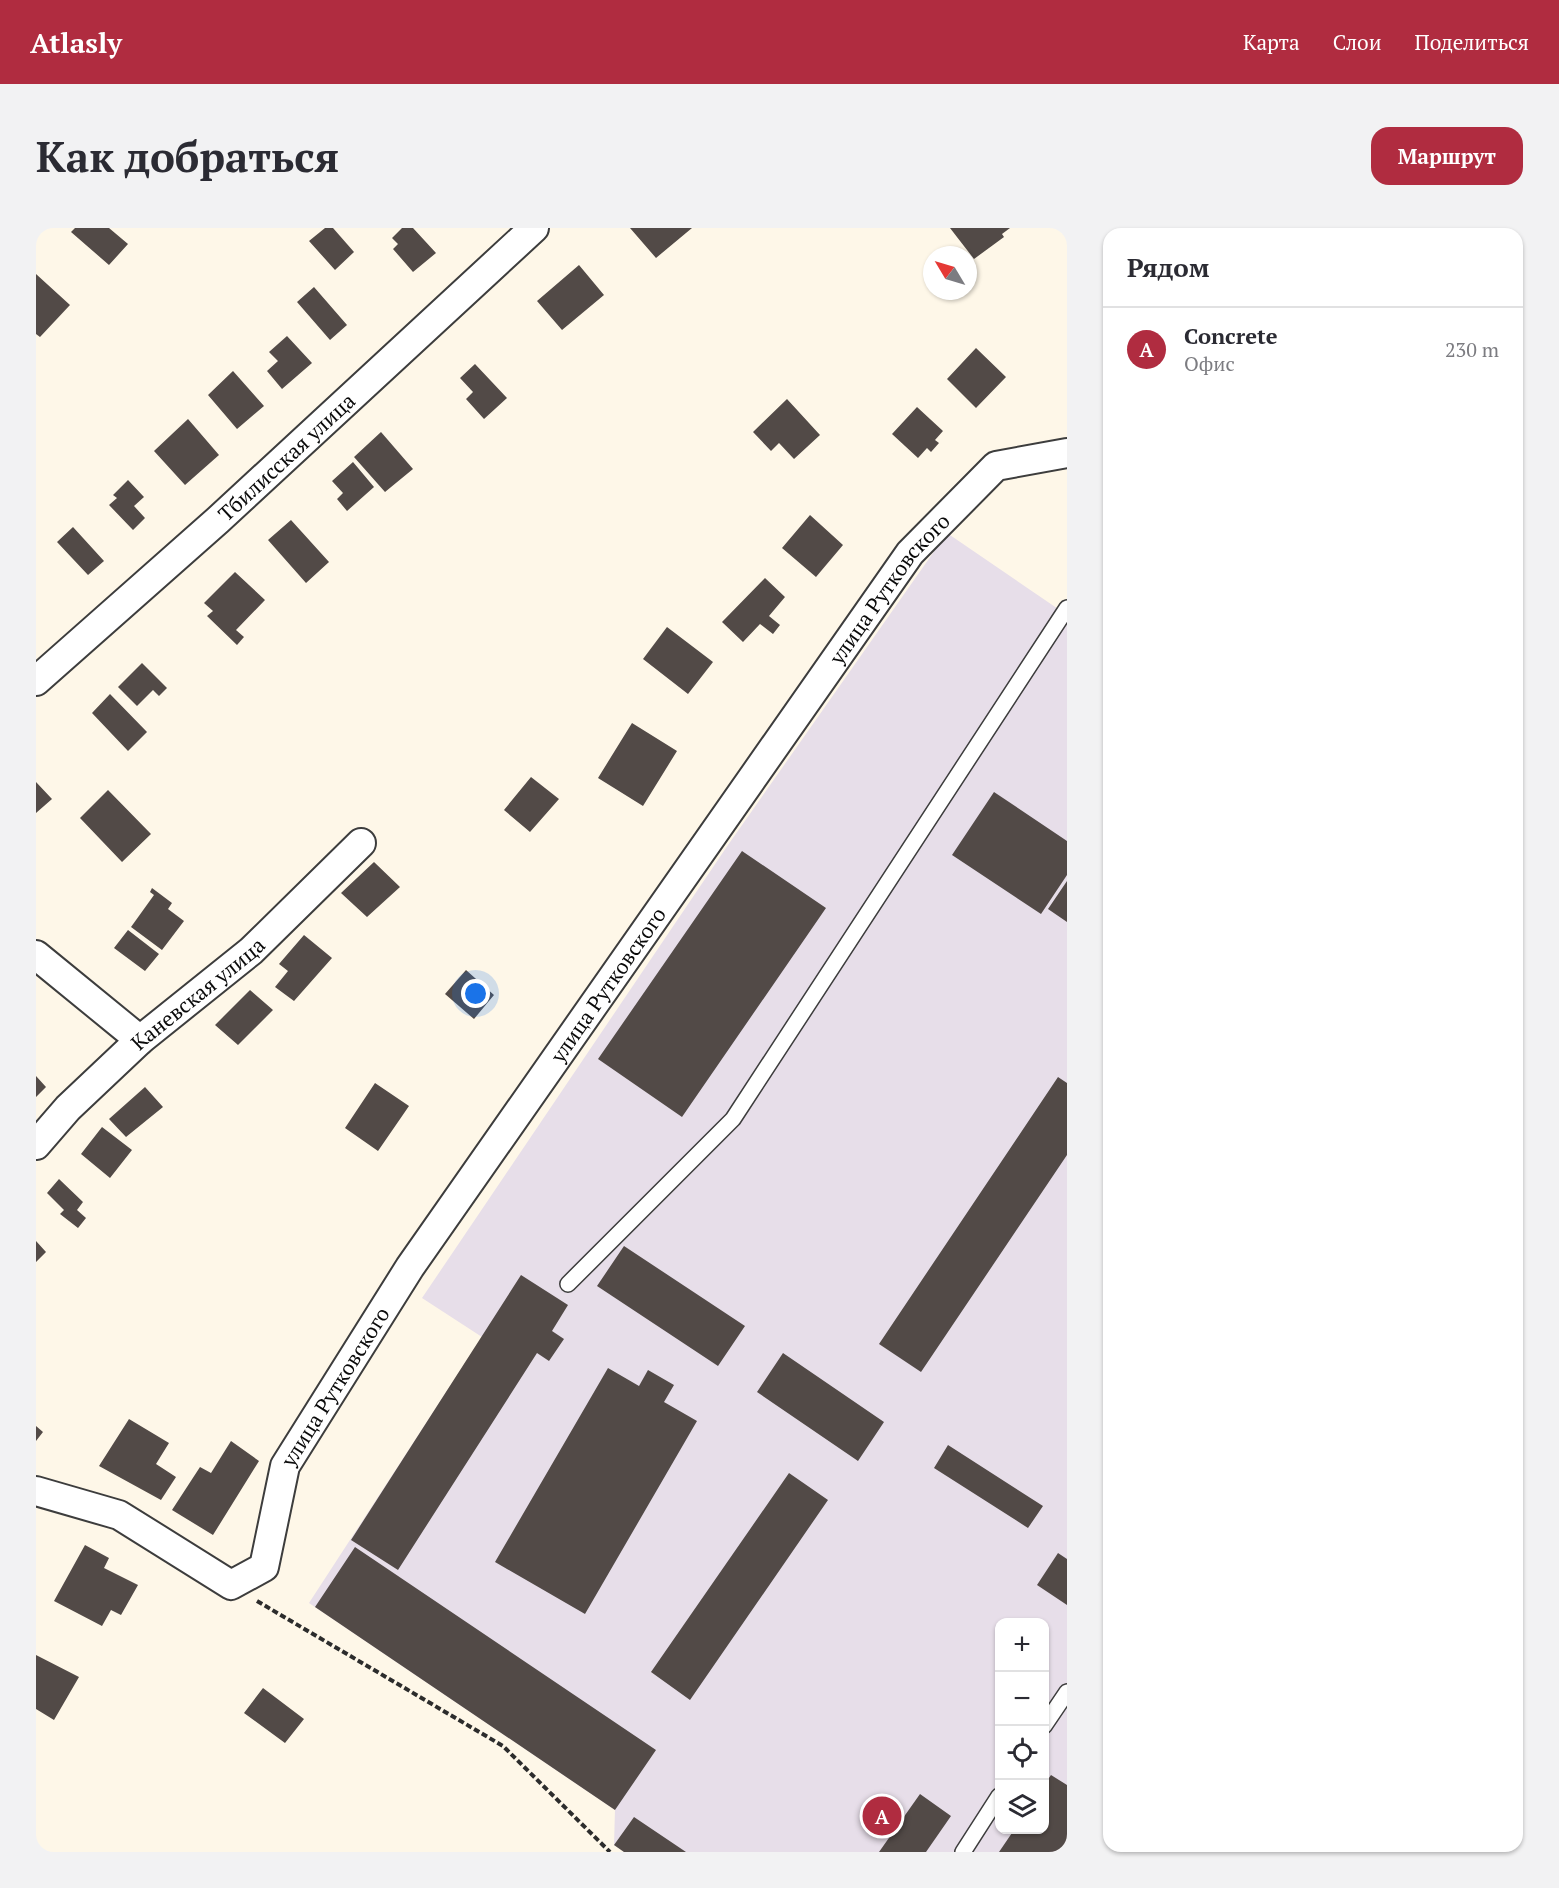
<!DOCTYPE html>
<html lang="ru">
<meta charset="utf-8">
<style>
:root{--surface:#fff;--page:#f2f2f3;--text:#2b2b33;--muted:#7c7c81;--line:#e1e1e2;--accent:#b02c40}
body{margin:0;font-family:"PT Serif",serif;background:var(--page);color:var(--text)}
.controls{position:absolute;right:18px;bottom:18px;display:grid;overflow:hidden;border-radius:12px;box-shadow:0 2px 4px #0004}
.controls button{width:54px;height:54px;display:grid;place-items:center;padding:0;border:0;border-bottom:2px solid var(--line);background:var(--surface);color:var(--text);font:30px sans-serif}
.compass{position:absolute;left:887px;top:18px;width:54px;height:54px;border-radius:50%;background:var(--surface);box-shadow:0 2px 4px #0004;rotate:308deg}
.you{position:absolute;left:440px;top:766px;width:21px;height:21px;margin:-15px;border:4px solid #fff;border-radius:50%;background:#1a73e8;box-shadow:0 0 0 9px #1a73e833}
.badge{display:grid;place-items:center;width:39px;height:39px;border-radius:50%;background:var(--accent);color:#fff;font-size:20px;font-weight:700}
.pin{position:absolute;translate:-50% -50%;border:3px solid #fff;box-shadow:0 2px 6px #0006}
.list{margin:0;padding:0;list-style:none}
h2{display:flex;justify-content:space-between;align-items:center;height:78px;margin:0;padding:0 24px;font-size:26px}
h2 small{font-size:20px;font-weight:400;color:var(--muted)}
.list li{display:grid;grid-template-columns:39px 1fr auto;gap:18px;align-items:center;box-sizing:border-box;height:84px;padding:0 24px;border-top:2px solid var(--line)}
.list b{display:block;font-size:22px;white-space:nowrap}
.list p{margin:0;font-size:20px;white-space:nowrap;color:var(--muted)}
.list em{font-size:20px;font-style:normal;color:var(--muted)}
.icon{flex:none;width:33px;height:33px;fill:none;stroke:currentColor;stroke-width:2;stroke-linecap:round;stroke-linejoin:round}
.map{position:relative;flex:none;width:1031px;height:1624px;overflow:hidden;border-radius:18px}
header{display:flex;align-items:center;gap:36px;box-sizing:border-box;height:84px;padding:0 30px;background:var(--accent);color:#fff}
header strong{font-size:28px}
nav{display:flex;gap:33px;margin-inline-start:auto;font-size:21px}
.intro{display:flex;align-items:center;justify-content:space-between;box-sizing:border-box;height:144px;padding:0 36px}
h1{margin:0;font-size:42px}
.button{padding:15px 27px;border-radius:18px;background:var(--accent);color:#fff;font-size:21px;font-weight:700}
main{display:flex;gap:36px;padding:0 36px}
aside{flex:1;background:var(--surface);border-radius:18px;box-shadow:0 2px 4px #0004}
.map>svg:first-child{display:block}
.industrial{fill:#e7dee9;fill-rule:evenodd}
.building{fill:#524a47}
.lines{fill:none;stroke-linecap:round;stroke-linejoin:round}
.lane-casing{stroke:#3d3d3d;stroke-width:18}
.street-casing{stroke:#3d3d3d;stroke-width:32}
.path{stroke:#2c2c2c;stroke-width:4;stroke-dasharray:6 3;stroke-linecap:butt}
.lane{stroke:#fff;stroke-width:15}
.street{stroke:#fff;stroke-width:28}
.labels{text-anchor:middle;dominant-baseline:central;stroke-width:6;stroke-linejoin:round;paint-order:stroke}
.street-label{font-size:21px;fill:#0a0a0a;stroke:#fff}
</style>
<header>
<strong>Atlasly</strong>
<nav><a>Карта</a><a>Слои</a><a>Поделиться</a></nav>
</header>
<div class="intro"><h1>Как добраться</h1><a class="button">Маршрут</a></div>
<main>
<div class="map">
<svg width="1031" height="1624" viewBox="0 0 1031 1624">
<rect width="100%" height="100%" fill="#fef7e8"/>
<path class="industrial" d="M911,305L1031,387V1624H588L578,1617L579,1582L273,1375L446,1109L386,1070L692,617ZM963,1394H1008V1602H963Z"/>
<path class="building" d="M39,0H73L92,16L73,37L35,4Z
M289,0H297L318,24L299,42L273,13Z
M366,0H377L400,25L377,44L357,21L362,16L356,10Z
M594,0H656L620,30Z
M914,0H974L966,6L968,9L938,31Z
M543,37L568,67L526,102L501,73Z
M0,46L34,77L4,109L0,106Z
M278,59L311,97L294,112L261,74Z
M251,108L276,135L246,161L231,143L242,133L233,124Z
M940,120L970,149L940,180L911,151Z
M439,136L471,170L448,191L430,171L437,164L424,150Z
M197,143L228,178L201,201L172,167Z
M751,171L784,207L758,231L743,215L735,223L717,204Z
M881,179L907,203L899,212L903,215L895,224L891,220L882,230L856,206Z
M152,191L183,227L149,257L118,223Z
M345,204L377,241L349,264L318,229Z
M317,234L338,259L311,283L301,271L307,265L296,253Z
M92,252L108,269L98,278L109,290L97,302L73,277L81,270L77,267Z
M774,287L807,317L780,349L746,320Z
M255,292L293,334L270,355L232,312Z
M37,299L68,333L52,347L21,314Z
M199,344L229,372L200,402L208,409L201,417L171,388L177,383L168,375Z
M729,350L749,369L733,388L744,397L737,406L724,396L707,414L686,394Z
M631,399L677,434L652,466L607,431Z
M106,435L131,460L123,468L117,462L101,478L82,459Z
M74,466L111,504L92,523L56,485Z
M596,495L641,523L607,578L562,550Z
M495,549L523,571L494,604L468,582Z
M0,554L16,571L0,585Z
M72,562L115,606L86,634L44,590Z
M958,564L1031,613V647L1005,686L916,627Z
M706,623L790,680L646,889L562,831Z
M338,634L364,659L331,689L305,665Z
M1031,653V694L1012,681Z
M116,660L136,675L132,681L148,693L126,722L95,699L118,667L114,664Z
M92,702L123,726L109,743L78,720Z
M268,707L296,730L258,773L239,759L252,743L243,736Z
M430,742L458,767L438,791L409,766Z
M214,762L237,782L202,817L179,797Z
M0,848L10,859L0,869Z
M1022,849L1031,855V927L885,1144L843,1116Z
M339,855L373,878L342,923L309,900Z
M109,859L127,879L90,909L73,891Z
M66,899L96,922L74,950L45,926Z
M23,951L47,974L41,982L50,990L42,1000L24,986L28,982L11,965Z
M0,1013L10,1024L0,1034Z
M588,1018L709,1098L682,1138L561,1058Z
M485,1047L532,1077L516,1103L528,1111L513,1133L501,1125L362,1342L315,1312Z
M747,1125L848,1194L822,1233L721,1164Z
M572,1140L603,1158L612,1142L638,1157L628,1174L661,1193L549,1386L459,1334Z
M93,1191L133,1215L120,1236L140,1249L125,1272L63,1238Z
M0,1198L7,1204L0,1213Z
M195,1213L223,1233L177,1307L136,1282L164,1239L175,1245Z
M912,1217L1007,1278L992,1300L898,1240Z
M753,1245L792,1272L654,1472L615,1444Z
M49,1317L73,1330L68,1340L102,1357L85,1387L75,1382L66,1398L18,1373Z
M319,1319L620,1522L579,1582L279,1379Z
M1022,1325L1031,1331V1377L1001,1357Z
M0,1427L43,1449L18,1492L0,1481Z
M227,1460L268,1491L249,1515L208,1485Z
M1015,1547L1031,1557V1624H963L978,1602H1008V1557Z
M884,1566L915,1588L890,1624H843Z
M598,1589L650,1624H588L578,1617Z"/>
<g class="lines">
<g class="lane-casing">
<path id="lane" d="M532,1056L697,891L1031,380
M1008,1498L1031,1464
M927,1624L963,1568"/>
</g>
<g class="street-casing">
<g id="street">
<path id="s1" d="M0,453L182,292L498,0"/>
<path d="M0,727L104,812"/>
<path id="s2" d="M0,917L32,880L104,812L215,723L325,615"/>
<path id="s3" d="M0,1263L83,1287L195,1357L228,1339L249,1238L374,1039L874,325L960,238L1031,225"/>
</g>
</g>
<path class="path" d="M221,1373L467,1518L574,1624"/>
<use href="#lane" class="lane"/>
<use href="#street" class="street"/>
</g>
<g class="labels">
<g class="street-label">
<text stroke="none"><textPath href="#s1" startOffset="336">Тбилисская улица</textPath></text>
<text stroke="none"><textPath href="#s3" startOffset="1425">улица Рутковского</textPath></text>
<text stroke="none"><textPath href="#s3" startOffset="939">улица Рутковского</textPath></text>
<text stroke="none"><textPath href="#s2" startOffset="222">Каневская улица</textPath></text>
<text stroke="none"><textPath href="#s3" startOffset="453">улица Рутковского</textPath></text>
</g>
</g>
</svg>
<div class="controls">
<button>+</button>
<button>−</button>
<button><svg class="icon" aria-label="locate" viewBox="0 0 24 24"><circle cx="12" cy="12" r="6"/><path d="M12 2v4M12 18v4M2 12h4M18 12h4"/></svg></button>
<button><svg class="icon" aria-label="layers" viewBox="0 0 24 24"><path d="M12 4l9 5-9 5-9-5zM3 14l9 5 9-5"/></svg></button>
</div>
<svg class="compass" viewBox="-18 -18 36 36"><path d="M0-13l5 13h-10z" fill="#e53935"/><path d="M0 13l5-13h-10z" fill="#7c7c81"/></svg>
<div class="you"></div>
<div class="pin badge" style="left:846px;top:1588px">A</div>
</div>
<aside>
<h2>Рядом<small></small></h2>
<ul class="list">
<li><span class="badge">A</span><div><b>Concrete</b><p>Офис</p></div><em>230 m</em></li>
</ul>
</aside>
</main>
